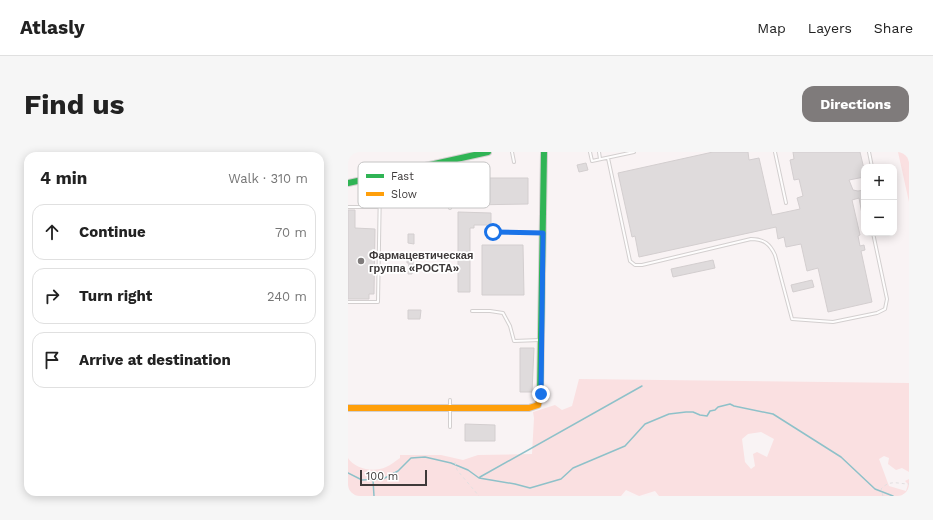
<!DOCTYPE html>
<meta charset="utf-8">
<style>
:root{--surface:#fff;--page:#f6f6f6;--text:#222;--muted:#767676;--line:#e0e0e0;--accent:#7f7b7b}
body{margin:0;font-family:"Work Sans",sans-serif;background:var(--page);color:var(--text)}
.controls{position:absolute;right:12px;top:12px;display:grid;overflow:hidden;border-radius:8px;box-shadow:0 2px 10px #0003}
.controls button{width:36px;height:36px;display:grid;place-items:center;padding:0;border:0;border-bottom:1px solid var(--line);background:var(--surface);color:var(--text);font:20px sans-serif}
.scale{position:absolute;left:12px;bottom:10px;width:67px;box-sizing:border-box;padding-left:4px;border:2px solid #3e3a3a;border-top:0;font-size:11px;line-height:14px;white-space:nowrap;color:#3e3a3a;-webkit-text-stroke:3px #fff;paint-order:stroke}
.stop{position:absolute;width:12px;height:12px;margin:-9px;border:3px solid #1a73e8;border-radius:50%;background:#fff}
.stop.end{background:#1a73e8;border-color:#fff;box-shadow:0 1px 4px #0008}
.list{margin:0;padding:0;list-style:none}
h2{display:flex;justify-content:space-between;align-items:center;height:52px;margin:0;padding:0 16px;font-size:17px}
h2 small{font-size:13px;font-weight:400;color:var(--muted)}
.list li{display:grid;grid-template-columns:26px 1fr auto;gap:12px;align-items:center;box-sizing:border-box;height:56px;margin:0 8px 8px;padding:0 8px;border:1px solid var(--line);border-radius:12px}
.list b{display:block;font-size:15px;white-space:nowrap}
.list em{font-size:13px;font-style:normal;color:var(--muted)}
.icon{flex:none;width:22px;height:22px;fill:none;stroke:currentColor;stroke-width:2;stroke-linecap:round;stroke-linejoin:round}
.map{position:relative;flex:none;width:561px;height:344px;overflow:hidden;border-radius:12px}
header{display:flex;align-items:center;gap:24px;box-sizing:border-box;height:56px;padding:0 20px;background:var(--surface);border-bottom:1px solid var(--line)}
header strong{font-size:19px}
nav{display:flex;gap:22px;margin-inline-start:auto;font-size:14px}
.intro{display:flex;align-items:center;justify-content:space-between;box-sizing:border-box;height:96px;padding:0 24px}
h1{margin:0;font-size:28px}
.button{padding:10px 18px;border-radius:12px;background:var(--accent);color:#fff;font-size:14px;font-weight:700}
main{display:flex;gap:24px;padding:0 24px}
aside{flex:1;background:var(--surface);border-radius:12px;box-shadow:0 2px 10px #0003}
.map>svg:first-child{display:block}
.green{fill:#fae0e1;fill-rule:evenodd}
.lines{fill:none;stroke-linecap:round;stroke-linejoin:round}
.stream{stroke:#8ec1c9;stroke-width:1.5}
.building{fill:#dfdbdc;stroke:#d3cecf}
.lane-casing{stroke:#d3cfcf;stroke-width:4}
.fast-casing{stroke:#d3cfcf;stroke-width:8}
.slow-casing{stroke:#d3cfcf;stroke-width:8}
.path{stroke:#e2dfe0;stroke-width:1;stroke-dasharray:3 3;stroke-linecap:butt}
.lane{stroke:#fefdfd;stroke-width:2}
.fast{stroke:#30b455;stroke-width:6}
.slow{stroke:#ff9f0a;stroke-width:6}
.route{stroke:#1a73e8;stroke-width:5}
.poi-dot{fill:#7f7b7b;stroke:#fff;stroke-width:1.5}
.labels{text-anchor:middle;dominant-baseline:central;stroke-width:3.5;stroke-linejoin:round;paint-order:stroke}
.poi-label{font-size:11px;font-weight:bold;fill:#3e3a3a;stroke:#fff;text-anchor:start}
.key{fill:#fff;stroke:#c5c4c4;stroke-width:1}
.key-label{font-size:11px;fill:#3e3a3a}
</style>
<header>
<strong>Atlasly</strong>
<nav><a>Map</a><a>Layers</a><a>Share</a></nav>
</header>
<div class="intro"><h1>Find us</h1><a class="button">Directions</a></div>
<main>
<aside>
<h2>4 min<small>Walk · 310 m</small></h2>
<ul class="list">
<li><svg class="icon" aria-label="ahead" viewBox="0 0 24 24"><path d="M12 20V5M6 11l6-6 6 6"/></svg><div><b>Continue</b></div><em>70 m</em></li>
<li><svg class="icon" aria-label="right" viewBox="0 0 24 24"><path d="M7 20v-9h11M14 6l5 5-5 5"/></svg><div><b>Turn right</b></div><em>240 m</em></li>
<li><svg class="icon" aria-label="arrive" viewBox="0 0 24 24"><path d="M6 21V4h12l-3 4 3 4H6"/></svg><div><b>Arrive at destination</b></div></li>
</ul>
</aside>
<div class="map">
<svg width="561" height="344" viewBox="0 0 561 344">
<rect width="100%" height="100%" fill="#f9f3f4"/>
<path class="green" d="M550,0H561V50Z
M231,227L561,231V320L554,316L548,318L540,312L541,306L536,304L531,307L541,334L558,339L560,332L557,329L561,327V344H311L307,339L291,344L278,338L273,344H0V306C7,317 26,321 38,315C43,313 47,309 52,306V303H93L115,308L130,303L184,302L186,266L185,260L207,253L214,258L224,254ZM413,280L426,287L419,305L409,300L405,302L407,314L403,317L397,310L394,287L400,282Z"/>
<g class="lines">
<path class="stream" d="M0,321L14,328L35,327L50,319L63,306L77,305L103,311L120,318L131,326L167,332L182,336L213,327L225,316L277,294L297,272L321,262L338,260H345L352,263L359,264L362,259L367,258L370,255L382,252L386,254L425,262L493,305L527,337L545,344
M132,325L294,234
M25,328L26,344"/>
</g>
<path class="building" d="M365,0H400L401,8L411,6L424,63L452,57L449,46L455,44L451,27L446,28L442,8L446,7L445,0H512L516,17V25L501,28L505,38L510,39L516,38V61L514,62L511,46L504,48L512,83L510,84L512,94L516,93L517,98L513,99L524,150L480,160L470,116L459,119L453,92L438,95L436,85L430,87L428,75L291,105L287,84L284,85L270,21Z
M238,11L240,18L231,20L229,13Z
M122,26H180V52L122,53Z
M0,58H7V76L27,77L26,142H21V147H0Z
M110,60L143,61V73H126V76H122V140H110Z
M60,82H66V92L60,91Z
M134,93H175L176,143H134Z
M59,100L66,101L64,122H60L61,111H59Z
M365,108L367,116L325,125L323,117Z
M464,128L466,135L445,140L443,133Z
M60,158H73L72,167H60Z
M172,196H186L184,240H172Z
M117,272L147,273V289H117Z"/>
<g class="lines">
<g class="lane-casing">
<path id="lane" d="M164,0L166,10
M242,0L244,9L286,0
M251,0L252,7
M427,0L438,51
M521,0L524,15
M260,6L282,109L287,113H294L403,87C416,87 422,92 427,103L444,167L485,170L529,161L537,157L539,147L525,81
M102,9L103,18L102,56
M0,55H31
M145,80L194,81
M0,150H30L32,34L30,25
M124,159H142L155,161L162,174L166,189L192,188
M102,248V275"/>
</g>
<g class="fast-casing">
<path id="fast" d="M0,31L140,0
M192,244L196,0"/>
</g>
<g class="slow-casing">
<path id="slow" d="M0,256H181L190,253L192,244"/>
</g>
<path class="path" d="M107,310L109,318L131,344
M535,344L533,337C542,327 550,332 561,332"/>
<use href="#lane" class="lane"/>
<use href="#fast" class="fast"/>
<use href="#slow" class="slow"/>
</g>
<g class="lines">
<path class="route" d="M145,80L195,81L193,242"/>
</g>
<circle class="poi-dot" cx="13" cy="109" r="4"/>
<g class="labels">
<g class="poi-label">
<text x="21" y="103">Фармацевтическая<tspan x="21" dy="13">группа «РОСТА»</tspan></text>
</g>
</g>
<rect x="10" y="10" width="132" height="46" rx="6" class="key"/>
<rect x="18" y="22" width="18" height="4" fill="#30b455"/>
<rect x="18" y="40" width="18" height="4" fill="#ff9f0a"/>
<g class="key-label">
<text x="43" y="28">Fast</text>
<text x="43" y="46">Slow</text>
</g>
</svg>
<div class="controls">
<button>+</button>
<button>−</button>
</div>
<div class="scale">100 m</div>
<div class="stop" style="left:145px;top:80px"></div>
<div class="stop end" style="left:193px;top:242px"></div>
</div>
</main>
